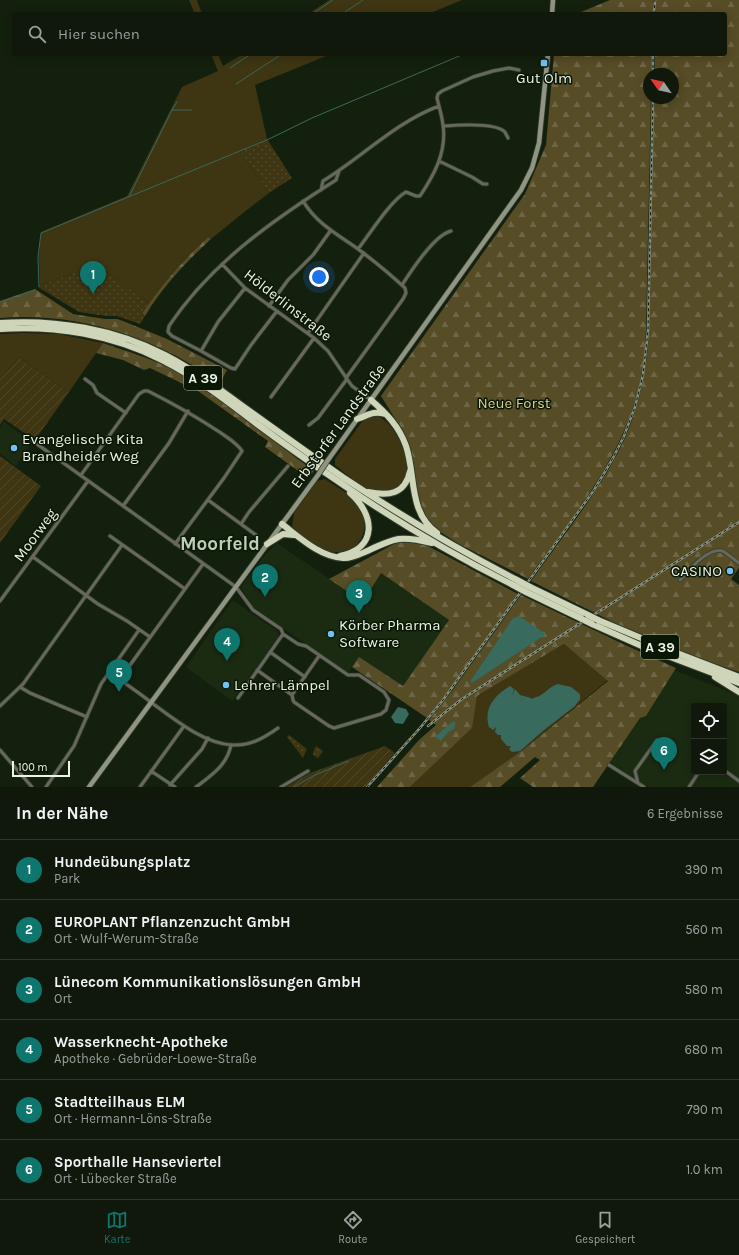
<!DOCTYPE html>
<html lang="de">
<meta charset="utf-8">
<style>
:root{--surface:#0f180a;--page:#182113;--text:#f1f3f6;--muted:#9ba09c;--line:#2f372b;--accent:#0f766e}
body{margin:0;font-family:Karla,sans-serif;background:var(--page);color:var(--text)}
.controls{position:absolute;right:12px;bottom:12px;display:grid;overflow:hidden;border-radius:4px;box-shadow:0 2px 10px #0003}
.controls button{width:36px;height:36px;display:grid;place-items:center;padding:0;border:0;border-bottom:1px solid var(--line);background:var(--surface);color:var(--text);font:20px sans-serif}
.compass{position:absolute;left:643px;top:68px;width:36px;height:36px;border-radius:50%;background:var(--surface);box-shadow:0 2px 10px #0003;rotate:304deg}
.scale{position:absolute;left:12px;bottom:10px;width:58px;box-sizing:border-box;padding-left:4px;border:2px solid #ebf4e8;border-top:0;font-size:11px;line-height:14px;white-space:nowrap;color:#ebf4e8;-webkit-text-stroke:3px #0b1705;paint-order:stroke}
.you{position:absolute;left:319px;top:277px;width:14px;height:14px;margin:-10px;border:3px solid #fff;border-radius:50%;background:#1a73e8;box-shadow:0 0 0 6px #1a73e833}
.badge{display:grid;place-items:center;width:26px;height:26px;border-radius:50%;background:var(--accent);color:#fff;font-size:13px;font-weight:700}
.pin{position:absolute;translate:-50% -33px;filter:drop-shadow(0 1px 2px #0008)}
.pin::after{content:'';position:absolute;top:21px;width:14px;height:12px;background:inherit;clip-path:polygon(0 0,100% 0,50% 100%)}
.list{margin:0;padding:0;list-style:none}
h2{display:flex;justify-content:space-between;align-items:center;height:52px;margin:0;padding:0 16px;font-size:17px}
h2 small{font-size:13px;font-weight:400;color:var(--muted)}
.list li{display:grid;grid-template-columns:26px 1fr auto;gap:12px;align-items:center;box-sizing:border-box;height:60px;padding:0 16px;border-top:1px solid var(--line)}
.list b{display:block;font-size:15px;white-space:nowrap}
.list p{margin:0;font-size:13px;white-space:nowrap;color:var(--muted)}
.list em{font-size:13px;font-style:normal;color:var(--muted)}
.icon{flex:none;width:22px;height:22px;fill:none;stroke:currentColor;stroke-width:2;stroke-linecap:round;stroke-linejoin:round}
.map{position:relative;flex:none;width:739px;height:787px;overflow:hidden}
.search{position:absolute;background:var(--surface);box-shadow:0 2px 10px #0003;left:12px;right:12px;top:12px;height:44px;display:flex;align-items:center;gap:10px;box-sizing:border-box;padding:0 14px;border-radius:4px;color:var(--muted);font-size:15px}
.sheet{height:412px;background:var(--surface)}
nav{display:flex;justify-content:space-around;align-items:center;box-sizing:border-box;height:56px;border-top:1px solid var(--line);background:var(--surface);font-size:11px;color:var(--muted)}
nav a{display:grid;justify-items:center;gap:2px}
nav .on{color:var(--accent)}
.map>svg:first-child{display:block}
.built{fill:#1a2b12;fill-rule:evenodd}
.grass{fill:#3e3513}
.forest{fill:url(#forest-firs)}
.park{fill:url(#park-dots)}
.garden{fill:url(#garden-furrows)}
.water{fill:#386a5e}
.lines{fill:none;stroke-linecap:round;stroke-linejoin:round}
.stream{stroke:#386a5e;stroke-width:1}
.street-casing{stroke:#323e2d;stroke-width:4.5}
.secondary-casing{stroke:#323e2d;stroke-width:6}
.highway-casing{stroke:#323e2d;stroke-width:8}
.street{stroke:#66685d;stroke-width:3}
.secondary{stroke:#909482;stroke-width:4.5}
.highway{stroke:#cfd5b8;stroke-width:6}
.rail-casing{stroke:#858f80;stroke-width:2.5}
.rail{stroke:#0b1705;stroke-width:1;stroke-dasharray:3;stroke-linecap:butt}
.secondary-bridge-casing{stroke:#323e2d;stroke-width:6;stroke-linecap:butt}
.highway-bridge-casing{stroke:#323e2d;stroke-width:8;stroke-linecap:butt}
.secondary-bridge{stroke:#909482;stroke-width:4.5}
.highway-bridge{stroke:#cfd5b8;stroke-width:6}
.poi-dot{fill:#71c1f4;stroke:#0b1705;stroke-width:1.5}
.labels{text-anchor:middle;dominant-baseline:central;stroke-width:3;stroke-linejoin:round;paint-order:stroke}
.shield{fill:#0b1705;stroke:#a8b2a4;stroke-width:1}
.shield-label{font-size:14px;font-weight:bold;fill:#ebf4e8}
.poi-label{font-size:15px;fill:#ebf4e8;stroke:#0b1705;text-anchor:start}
.street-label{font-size:15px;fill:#ebf4e8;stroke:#0b1705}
.park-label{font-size:15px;fill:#dfcd8b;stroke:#0b1705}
.district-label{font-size:19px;font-weight:bold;fill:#becfb7;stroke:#0b1705}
</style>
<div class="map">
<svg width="739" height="787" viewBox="0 0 739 787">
<defs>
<pattern id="forest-firs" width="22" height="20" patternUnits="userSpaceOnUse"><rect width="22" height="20" fill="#564c26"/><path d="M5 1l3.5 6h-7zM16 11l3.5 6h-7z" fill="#6e6646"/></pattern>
<pattern id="park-dots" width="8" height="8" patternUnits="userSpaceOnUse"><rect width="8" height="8" fill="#3e3513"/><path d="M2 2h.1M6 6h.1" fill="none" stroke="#51492a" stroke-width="1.8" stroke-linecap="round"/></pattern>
<pattern id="garden-furrows" width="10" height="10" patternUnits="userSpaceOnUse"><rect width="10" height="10" fill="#3e3513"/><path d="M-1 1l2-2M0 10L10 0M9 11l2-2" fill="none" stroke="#51492a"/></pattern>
</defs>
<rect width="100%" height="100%" fill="#14200e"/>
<path class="built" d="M651,98H654L649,339L641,391L625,437L615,459L595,491L452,691L429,720L369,787H365L427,718L450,690L593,489L612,457L623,436L638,390L646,339Z
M4,422L32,442L16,466L0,454V427Z
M277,543L363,602L381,573L449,620L396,697L352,667L348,673L254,608L241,587L263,557Z
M232,601H234L278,632V637L232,701L186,667Z
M674,670L732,693L739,697V787H648L610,762L640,718L646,716L653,706ZM694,706H724V772H694Z"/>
<path class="grass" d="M189,0H197L202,14H195Z
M329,0H462L428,14H308Z
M211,54H218L223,66L243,54H331L255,85L267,139L240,151L269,193L243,213L211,239L208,237C186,257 167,278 149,303L97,265L40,285L39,257L41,232L127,196L182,87L218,71Z
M22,333L59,334L103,343L69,392L19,357L0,379V334Z
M366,416H379C384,420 391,425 394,431C404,446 415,474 398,487C391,493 378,492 371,490C359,486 345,473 335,465V459Z
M325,479C333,485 349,493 355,500C372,519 366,553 336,552C318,552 304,538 292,527L294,513L317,481Z
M564,644L608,680L524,749L470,787H410L471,728L477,696Z"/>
<path class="forest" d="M610,0H653V14H576Z
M656,0H739V568L731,579L739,585V672L689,655L619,625L531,581C563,536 602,488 625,438C640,404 647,368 649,331L654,98H673V74H655V54H725V14H656Z
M554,54H652V74H649V98H651L646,331C645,351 643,371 638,391C619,463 570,520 528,579L459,544L436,529L430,524L421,510L417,494L414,465L404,433L381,396L525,194L546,145Z
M208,237L211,239C186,262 163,286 145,316L142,313C161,285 183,260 208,237Z
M35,289L73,314L105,319H117L123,321L167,339L227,370L220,383C155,337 80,312 0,318V301Z
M103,343C126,351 150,358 172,369C182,374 191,381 200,387C240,412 275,443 314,471L308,478L265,447L268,441L198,391L150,368L144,370L123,360L96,353Z
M407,542L426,545L518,594L450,690L427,718L352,667L359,657L403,686L449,620L381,573L363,602L329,579L396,543Z
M521,595L623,644L676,668L646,716L640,718L593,787H533L520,778L540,760L535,757L500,787H470L524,749L608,681L564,644L477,696L472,728L410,787H377L419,740L436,725L429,720L452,691Z"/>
<path class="park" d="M267,139L292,178L269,193L240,151Z
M97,265L149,303L142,313L145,316L140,324L117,316H106L79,312L38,287L40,285Z
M289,735L307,749L303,758L287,737Z
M316,746L323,751L318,758L313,755L314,750Z"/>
<path class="garden" d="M19,357L69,392L35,440L4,419L0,425V379Z
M0,456L41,486L0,543Z
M385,746L395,753L365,787H286L310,773Z"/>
<path class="water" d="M519,616L543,632L545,635L472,683L471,682V680L513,618Z
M558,684L571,687L580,694V699L575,706L544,730L520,751L512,752L509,749L511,746H507L501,739V735H498L495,732L496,727L493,730L489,727C483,708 495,695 510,686L514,689L512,696L515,689L520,695L531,698L532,699C535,697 538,697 541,695C547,691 551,686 558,684Z
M398,707L406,709L409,714L403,724L395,723L391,717Z
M452,722H456L454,729L448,732L441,741L435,737Z"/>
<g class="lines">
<path class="stream" d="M312,14L333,0
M342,14L363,0
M230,68L251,54
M236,84L282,54
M172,110L177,102
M129,197L172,110H192
M39,286L38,257L41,233L269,139L312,118L464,54
M0,302L35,290
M294,787L313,776L348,761"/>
<g class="street-casing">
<path id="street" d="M444,126C457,125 495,122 505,132C505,133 508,137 508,138
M439,161L472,177L483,184H487
M321,190L323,181C362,157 396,122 439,106
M303,201C317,224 337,234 358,249C374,261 390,274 405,288L406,293L403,299L346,378
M358,249C369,235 391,200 406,192L416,196H420C434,175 447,152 443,125C442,116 439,107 437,98L438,94L442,91L473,77L493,71L509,68L519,70
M222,264L245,288L314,338L328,351L347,379L352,386L371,400
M402,285C411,271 434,235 451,231
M269,306L288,280L313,255L331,230
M277,311L251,345L235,369L231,368L201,351L172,336L168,332L169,326C211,263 273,220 336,180L339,171
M308,333L364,253
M201,351L218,322L245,288
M85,379L93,385L97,393L126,413
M271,397L314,338
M309,425L318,418L347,379
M30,439L236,587L253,610L281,629L283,634L298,644L306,646L348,675H359L384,692L389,700L386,710L381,714L334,728L329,726L294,702L293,700L292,695L319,656
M81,475L139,394L144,391H148C174,404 197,417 221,433C228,438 237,443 242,451L224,478L175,544
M208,500L256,535
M123,506L169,443L188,411
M241,524L249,512L288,466
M110,536L185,589
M33,557L98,604L127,621L150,637
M680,580C689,570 708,547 723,551L739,563
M0,601L88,481
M270,652L305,677
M257,670L292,695
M109,672C123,682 138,692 152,703C174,719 204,744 233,745C250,746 264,738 278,728
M120,679L203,564
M20,687L30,693L87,717
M238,698L283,634
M0,706L23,684L122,545
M0,750L32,787
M609,765L644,787
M724,770L739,781
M151,771L175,787
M638,783L635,771L657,740
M170,785L202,749L208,738
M46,787L74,746L101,684L139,630
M140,787L184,726
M196,787C212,775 227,765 231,745
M281,787L308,771
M689,787L699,772"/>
</g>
<g class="secondary-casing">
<path id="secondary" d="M552,14L553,0
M328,460L521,190L532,168L539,143L548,54
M89,787L318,475"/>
</g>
<g class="highway-casing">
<path id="highway" d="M0,323C55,319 115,329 165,355C194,370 221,390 248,410C280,433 312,456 344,478C400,515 457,549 517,580
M0,329C55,325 113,335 162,360C196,377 227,401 257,424C284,444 311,463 339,482C394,520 453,555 513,585
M371,400C386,413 399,426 406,446C416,476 408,512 437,533
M357,419C367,416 373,410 385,414
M368,492C388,496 405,495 410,471
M282,524C299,537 320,557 343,558C351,559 360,554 367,551C395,538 400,535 432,543
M267,544L283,534L294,535
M340,556C378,548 375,515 350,493
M530,587L588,615
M526,592L582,619
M598,620L677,653L739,677
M592,624L644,647L739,683
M715,677L739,692"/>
</g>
<use href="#street" class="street"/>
<use href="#secondary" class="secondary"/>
<use href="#highway" class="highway"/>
<g class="rail-casing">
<path id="rail" d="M654,14L655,0
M653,74V54
M428,726L462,699L739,522
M367,787L420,728L443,700L594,490L613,458L624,436L635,407L643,375L648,331L653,98"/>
</g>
<use href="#rail" class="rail"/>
<g class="secondary-bridge-casing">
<path id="secondary-bridge" d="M318,475L328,460"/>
</g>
<g class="highway-bridge-casing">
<path id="highway-bridge" d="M517,580L530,587
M513,585L526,592
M588,615L598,620
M582,619L592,624"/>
</g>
<use href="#secondary-bridge" class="secondary-bridge"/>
<use href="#highway-bridge" class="highway-bridge"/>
</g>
<g class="poi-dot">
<rect x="540" y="59" width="8" height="8" rx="2"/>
<circle cx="14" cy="448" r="4"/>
<circle cx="730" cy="571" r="4"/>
<circle cx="331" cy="634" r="4"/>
<circle cx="226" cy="685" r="4"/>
</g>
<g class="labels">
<g class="shield">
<rect x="184" y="366" width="38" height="24" rx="3"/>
<rect x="641" y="635" width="38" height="24" rx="3"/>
</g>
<g class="shield-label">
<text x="203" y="378">A 39</text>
<text x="660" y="647">A 39</text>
</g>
<g class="poi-label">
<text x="544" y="78" text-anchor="middle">Gut Olm</text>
<text x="22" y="439">Evangelische Kita<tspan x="22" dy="17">Brandheider Weg</tspan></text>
<text x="722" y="571" text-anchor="end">CASINO</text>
<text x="339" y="625">Körber Pharma<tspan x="339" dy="17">Software</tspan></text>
<text x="234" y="685">Lehrer Lämpel</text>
</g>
<g class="street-label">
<text transform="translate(288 305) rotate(38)">Hölderlinstraße</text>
<text transform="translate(338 426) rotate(-54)">Erbstorfer Landstraße</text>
<text transform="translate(35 535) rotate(-54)">Moorweg</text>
</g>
<g class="park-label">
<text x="514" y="403">Neue Forst</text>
</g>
<g class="district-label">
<text x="220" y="544">Moorfeld</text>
</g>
</g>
</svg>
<div class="controls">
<button><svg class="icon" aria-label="locate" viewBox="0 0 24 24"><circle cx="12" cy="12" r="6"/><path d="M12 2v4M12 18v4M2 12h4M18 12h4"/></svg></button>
<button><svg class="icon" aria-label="layers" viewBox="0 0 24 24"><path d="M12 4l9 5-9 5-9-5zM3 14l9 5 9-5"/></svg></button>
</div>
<svg class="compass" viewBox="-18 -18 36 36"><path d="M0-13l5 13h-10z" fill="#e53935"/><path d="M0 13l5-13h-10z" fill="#9ba09c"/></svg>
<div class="scale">100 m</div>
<div class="you"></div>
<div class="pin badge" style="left:93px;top:294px">1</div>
<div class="pin badge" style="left:265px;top:597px">2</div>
<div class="pin badge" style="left:359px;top:613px">3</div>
<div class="pin badge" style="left:227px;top:661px">4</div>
<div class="pin badge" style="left:119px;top:692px">5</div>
<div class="pin badge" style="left:664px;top:770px">6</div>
<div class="search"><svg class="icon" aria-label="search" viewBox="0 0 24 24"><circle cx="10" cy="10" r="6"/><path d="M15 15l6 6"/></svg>Hier suchen</div>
</div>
<section class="sheet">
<h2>In der Nähe<small>6 Ergebnisse</small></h2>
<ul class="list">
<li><span class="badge">1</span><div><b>Hundeübungsplatz</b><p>Park</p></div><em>390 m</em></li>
<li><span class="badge">2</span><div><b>EUROPLANT Pflanzenzucht GmbH</b><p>Ort · Wulf-Werum-Straße</p></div><em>560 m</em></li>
<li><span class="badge">3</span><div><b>Lünecom Kommunikationslösungen GmbH</b><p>Ort</p></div><em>580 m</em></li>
<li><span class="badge">4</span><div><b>Wasserknecht-Apotheke</b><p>Apotheke · Gebrüder-Loewe-Straße</p></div><em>680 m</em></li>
<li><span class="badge">5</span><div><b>Stadtteilhaus ELM</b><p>Ort · Hermann-Löns-Straße</p></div><em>790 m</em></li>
<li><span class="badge">6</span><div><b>Sporthalle Hanseviertel</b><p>Ort · Lübecker Straße</p></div><em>1.0 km</em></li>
</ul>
</section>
<nav>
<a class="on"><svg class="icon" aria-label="map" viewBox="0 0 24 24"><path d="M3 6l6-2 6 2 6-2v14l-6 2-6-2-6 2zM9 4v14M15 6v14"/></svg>Karte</a>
<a><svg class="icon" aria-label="directions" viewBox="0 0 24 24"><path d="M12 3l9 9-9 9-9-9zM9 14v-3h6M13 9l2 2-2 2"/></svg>Route</a>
<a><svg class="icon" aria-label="saved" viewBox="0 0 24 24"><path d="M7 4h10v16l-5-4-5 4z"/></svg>Gespeichert</a>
</nav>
